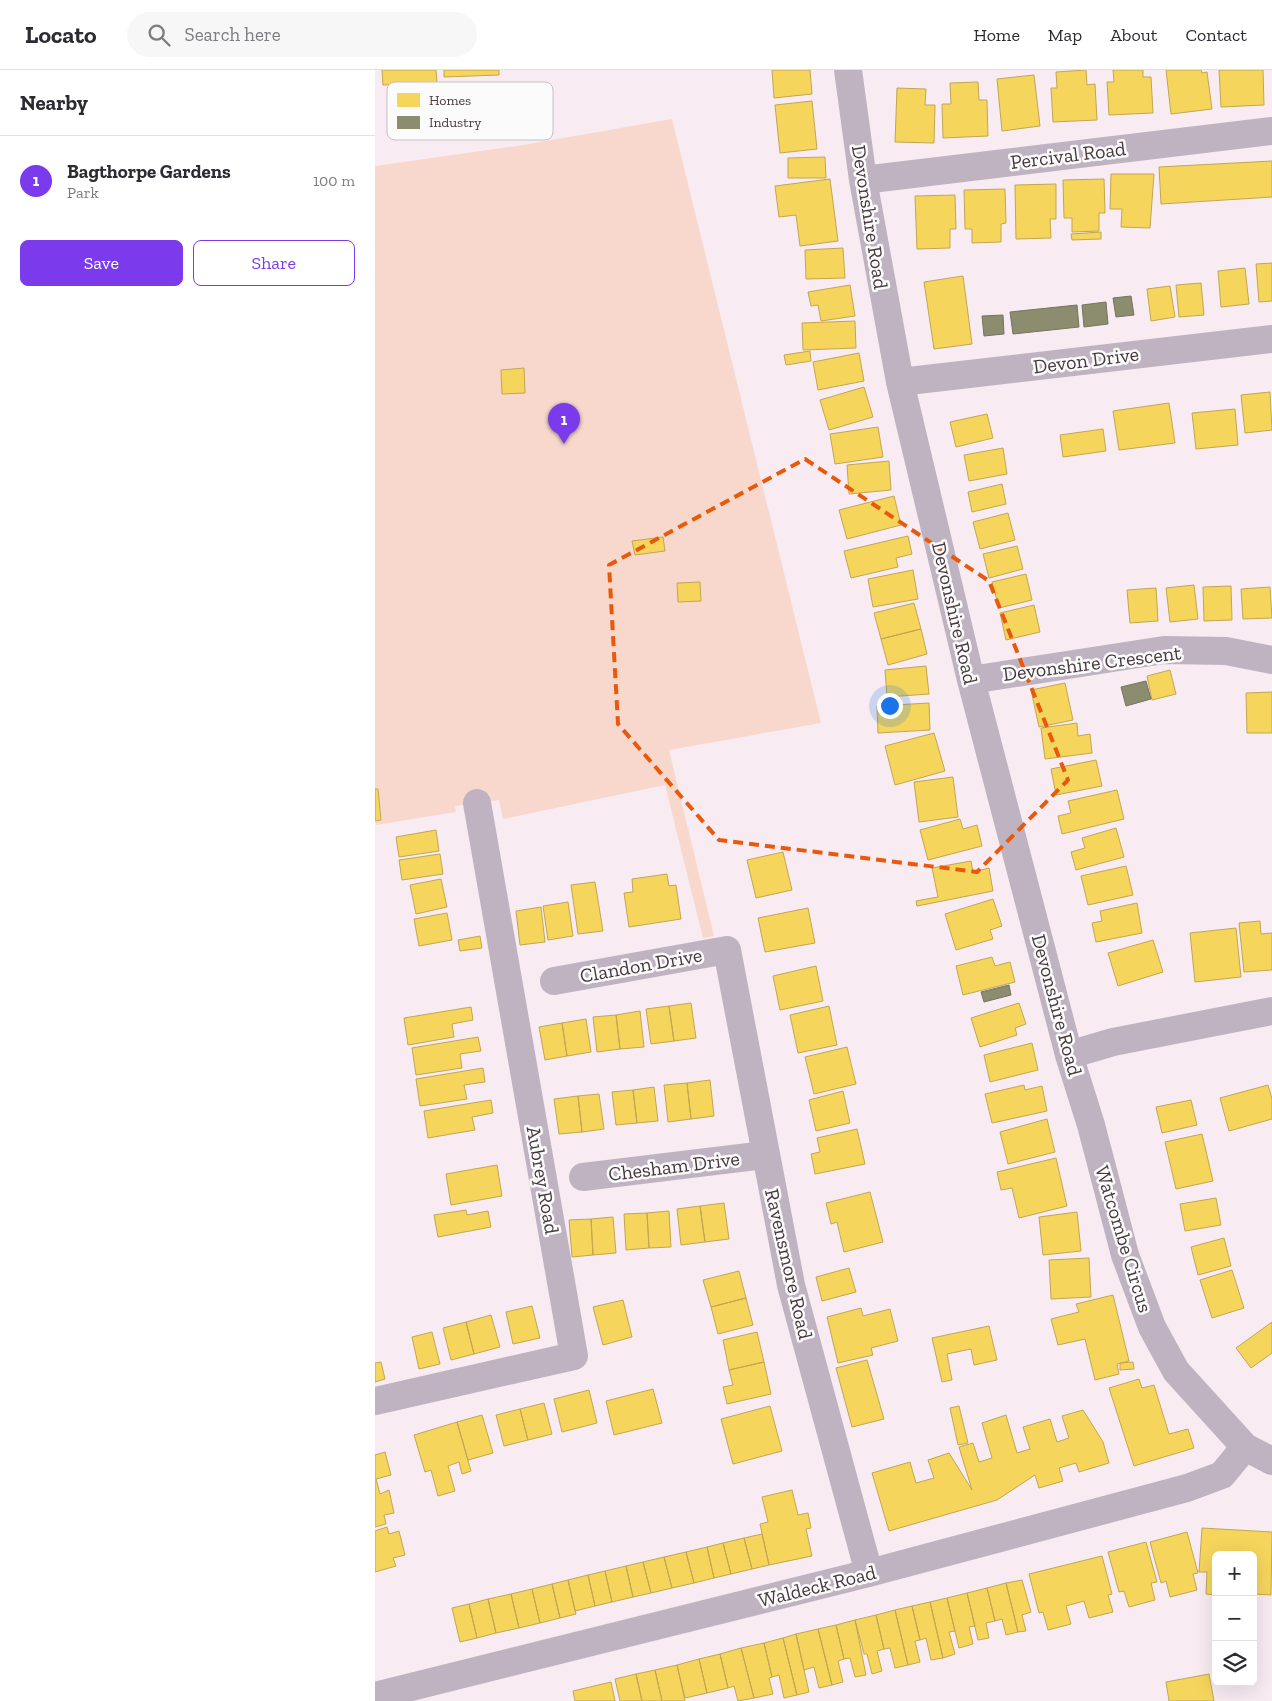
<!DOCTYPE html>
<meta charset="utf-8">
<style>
:root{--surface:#fff;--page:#f7f7f7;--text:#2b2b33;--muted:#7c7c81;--line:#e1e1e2;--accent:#7c3aed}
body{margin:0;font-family:"Zilla Slab",serif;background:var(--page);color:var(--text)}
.controls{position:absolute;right:15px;bottom:15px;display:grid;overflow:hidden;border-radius:8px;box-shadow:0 5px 20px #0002}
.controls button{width:45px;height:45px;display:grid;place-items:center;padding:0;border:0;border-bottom:1px solid var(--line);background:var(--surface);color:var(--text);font:25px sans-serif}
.you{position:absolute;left:514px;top:635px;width:18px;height:18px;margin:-12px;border:4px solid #fff;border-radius:50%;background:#1a73e8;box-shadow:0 0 0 8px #1a73e833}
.badge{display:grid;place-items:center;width:32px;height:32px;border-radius:50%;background:var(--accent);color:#fff;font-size:16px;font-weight:700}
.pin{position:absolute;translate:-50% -41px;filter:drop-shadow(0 1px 2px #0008)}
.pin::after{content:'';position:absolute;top:26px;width:18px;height:15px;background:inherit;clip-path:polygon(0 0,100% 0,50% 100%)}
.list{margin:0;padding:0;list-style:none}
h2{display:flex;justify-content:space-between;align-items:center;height:65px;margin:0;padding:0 20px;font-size:21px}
h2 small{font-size:16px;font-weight:400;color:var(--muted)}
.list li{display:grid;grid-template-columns:32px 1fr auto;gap:15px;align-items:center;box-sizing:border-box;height:90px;padding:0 20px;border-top:1px solid var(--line)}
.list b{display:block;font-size:19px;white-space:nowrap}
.list p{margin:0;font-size:16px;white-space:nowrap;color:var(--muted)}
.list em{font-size:16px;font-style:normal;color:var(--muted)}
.actions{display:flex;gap:10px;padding:15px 20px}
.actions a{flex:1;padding:11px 0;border:1px solid var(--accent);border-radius:8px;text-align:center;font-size:18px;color:var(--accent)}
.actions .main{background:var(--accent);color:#fff}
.icon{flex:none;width:28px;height:28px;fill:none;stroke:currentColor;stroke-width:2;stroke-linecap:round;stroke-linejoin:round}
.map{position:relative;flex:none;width:897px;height:1631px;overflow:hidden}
header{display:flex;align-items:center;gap:30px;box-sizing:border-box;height:70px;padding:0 25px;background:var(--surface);border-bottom:1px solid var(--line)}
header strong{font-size:24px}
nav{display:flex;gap:28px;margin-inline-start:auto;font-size:18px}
.search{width:350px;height:45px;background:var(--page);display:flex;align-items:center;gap:12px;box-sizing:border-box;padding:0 18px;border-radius:28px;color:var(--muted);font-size:19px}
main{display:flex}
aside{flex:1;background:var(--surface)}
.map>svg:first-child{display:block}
.green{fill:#f8d8cc}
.homes{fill:#f6d55c;stroke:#c1a653}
.industry{fill:#8c8c6e;stroke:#777360}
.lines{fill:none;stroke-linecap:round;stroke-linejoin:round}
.minor{stroke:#bfb3c2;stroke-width:28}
.marked{fill:none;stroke:#e8590c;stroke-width:4;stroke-dasharray:10 6;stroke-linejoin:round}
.labels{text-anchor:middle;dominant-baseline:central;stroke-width:5;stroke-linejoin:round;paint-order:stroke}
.street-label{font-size:20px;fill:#46383f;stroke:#fbfbfb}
.key{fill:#fbfbfb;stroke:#c5c0c3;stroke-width:1}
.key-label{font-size:14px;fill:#46383f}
</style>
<header>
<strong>Locato</strong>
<div class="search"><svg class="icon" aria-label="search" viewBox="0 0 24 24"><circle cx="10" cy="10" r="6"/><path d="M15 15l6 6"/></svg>Search here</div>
<nav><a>Home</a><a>Map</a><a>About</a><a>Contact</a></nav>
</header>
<main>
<aside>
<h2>Nearby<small></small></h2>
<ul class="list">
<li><span class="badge">1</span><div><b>Bagthorpe Gardens</b><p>Park</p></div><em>100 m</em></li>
</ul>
<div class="actions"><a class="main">Save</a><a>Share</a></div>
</aside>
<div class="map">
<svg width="897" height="1631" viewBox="0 0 897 1631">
<rect width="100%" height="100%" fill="#f8ecf2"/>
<path class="green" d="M297,49L446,653L294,680L339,866L328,868L290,715L128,749L124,730L80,736L81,742L1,755L0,747V96L148,75Z"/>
<path class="homes" d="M7,0H61L62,13L8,15Z
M69,0H124V5L69,7Z
M397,0H435L437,24L399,28Z
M711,0L712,15L720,14L722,50L678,52L676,18H682L681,2Z
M738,0H768V7H776L778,43L734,45L732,12H739Z
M791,0H826L827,3L832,2L837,39L796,44Z
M844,0H888L889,35L846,37Z
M659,5L665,56L627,61L622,9Z
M603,12L604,30H612L613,66L568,68L567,34H576L575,13Z
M522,18L551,19L550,35H560L559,73L520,72Z
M437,31L442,79L405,83L400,35Z
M450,87L451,108H413V88Z
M897,91V127L786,134L784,97Z
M736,104H779L775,158L746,157L747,139H735Z
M455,109L463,171L425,176L421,145L404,147L400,116Z
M729,109L730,143H724V161L697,162V148H689L688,110Z
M681,114V149H675L676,168L641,169L640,115Z
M630,119L631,153L626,154V172L597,173V159H590L589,120Z
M580,125L581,159H575V178L542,179L540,126Z
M726,162V169L697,170L696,164Z
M468,178L470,208L431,209L430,180Z
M897,193V231L884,232L881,194Z
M870,198L874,234L846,237L843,201Z
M588,206L597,274L559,279L549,212Z
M826,213L829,245L804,247L801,215Z
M475,215L480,246L446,251L443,235L436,236L433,222Z
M795,216L800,247L776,251L772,219Z
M480,251L481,278L428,280L427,253Z
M435,281L436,291L411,295L409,285Z
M484,283L489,311L443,320L438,292Z
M149,298L150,323L127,324L126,300Z
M489,317L498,347L454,360L445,330Z
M895,322L897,360L870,363L866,325Z
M794,333L800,373L744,380L738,341Z
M860,339L863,375L821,379L817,343Z
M612,344L618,368L581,377L575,352Z
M503,357L508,387L460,394L455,364Z
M728,359L731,381L688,387L685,365Z
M628,378L632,404L594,411L589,385Z
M514,391L516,420L474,424L472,395Z
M627,414L631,434L597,442L593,422Z
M519,426L526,455L472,469L464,440Z
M633,443L640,470L605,479L598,452Z
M533,466L537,484L521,488L523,497L476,508L469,481Z
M288,467L290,481L260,485L257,471Z
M642,476L648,499L614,508L608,484Z
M538,500L543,529L498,537L493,509Z
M651,504L657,530L624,538L617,512Z
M325,512L326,531L303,532L302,513Z
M819,515L823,549L795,552L791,518Z
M856,516L857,550L829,551L828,517Z
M895,517L897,548L868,549L866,519Z
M781,518L783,551L755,553L752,520Z
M539,533L546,559L506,569L499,543Z
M659,535L665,562L631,570L625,543Z
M546,559L552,584L513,595L506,569Z
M551,596L554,624L512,627L510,600Z
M795,600L801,624L777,630L772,606Z
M690,613L698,650L664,657L656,620Z
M897,622V663H872L871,623Z
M554,633L555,660L503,663L502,636Z
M702,653L703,666L715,664L717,683L670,689L666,658Z
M559,663L570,701L520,715L510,676Z
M721,690L727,716L681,725L676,699Z
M578,707L583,747L544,752L539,712Z
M0,719H3L6,750L0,751Z
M742,720L749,749L687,764L683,746L696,743L693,731Z
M585,749L588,759L602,755L607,776L553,790L545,760Z
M741,758L749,787L701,800L696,782L710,778L707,768Z
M61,760L64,781L24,787L21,767Z
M408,782L417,820L381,828L372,790Z
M65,784L68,804L27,810L24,790Z
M596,791L598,802L614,798L618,821L542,836L541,831L563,827L557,798Z
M751,796L758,825L713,835L706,806Z
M292,804L294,816L301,815L306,849L254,857L249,823L258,822L257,809Z
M66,809L72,837L41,844L35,815Z
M220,812L228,861L203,864L196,815Z
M618,829L627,856L615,860L618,869L581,880L570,844Z
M193,832L198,866L173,870L168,836Z
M762,833L767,863L721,872L717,853L727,851L725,841Z
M166,837L170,872L145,875L141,841Z
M433,838L440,873L390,882L383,848Z
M72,843L77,870L44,876L39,849Z
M885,851L886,864L897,863V900L869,902L864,853Z
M861,858L866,907L820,912L815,863Z
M105,866L107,878L85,881L83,870Z
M778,870L788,902L743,916L733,883Z
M617,887L620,896L635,892L640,912L588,925L581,896Z
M441,896L448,931L405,940L398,906Z
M316,933L321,968L299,971L294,936Z
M644,933L651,954L640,958L642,965L605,977L596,948Z
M294,936L299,971L276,974L271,939Z
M454,936L462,975L423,983L415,945Z
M96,937L98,950L77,954L79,967L33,975L29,948Z
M265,941L269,977L245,979L241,945Z
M241,945L245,979L222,982L218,947Z
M211,949L216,982L192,986L187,953Z
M187,953L192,986L170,990L164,957Z
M103,967L106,981L85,984L87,998L41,1005L37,978Z
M657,973L663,1000L615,1012L609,985Z
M472,977L481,1014L439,1024L430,987Z
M108,998L110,1012L89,1015L92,1029L45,1036L41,1009Z
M335,1010L339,1046L316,1049L312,1013Z
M312,1013L316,1049L293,1052L289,1015Z
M649,1015L650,1020L667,1016L672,1041L617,1053L610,1024Z
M893,1015L897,1029V1049L854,1061L845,1028Z
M279,1017L283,1051L262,1053L258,1020Z
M258,1020L262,1053L241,1055L237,1022Z
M468,1021L475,1053L441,1061L434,1030Z
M224,1024L229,1059L207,1062L203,1026Z
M203,1026L207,1062L184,1064L179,1029Z
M116,1030L118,1043L97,1047L100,1060L53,1068L49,1041Z
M816,1030L822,1055L787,1063L781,1037Z
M672,1049L680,1082L633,1094L625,1062Z
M482,1059L490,1094L440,1104L436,1084L445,1082L442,1068Z
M827,1064L838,1111L801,1119L790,1072Z
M681,1088L692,1136L644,1148L637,1118L626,1120L622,1102Z
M122,1095L127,1126L76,1135L71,1104Z
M495,1122L508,1172L469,1182L462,1152L456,1154L451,1133Z
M841,1128L846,1155L810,1161L805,1134Z
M349,1133L354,1169L330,1172L325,1136Z
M325,1136L330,1172L306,1175L302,1139Z
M91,1140L92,1145L113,1141L116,1157L63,1167L59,1145Z
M294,1141L296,1177L274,1178L272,1143Z
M702,1142L706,1181L668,1185L664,1147Z
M272,1143L274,1178L251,1180L249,1144Z
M238,1147L241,1183L218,1185L216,1149Z
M216,1149L218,1185L197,1187L194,1150Z
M849,1168L856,1196L823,1205L816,1177Z
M714,1188L716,1227L676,1229L674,1190Z
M474,1198L481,1222L447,1231L441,1207Z
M857,1200L869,1238L837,1248L825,1210Z
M364,1201L371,1228L336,1237L328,1210Z
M738,1225L754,1291L742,1294L744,1304L720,1310L710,1269L683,1275L676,1249L704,1242L701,1234Z
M371,1228L378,1255L343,1264L336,1237Z
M248,1230L257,1267L228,1275L218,1237Z
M157,1236L165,1268L138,1274L131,1242Z
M486,1238L488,1246L515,1239L523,1271L496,1278L498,1285L463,1293L452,1247Z
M116,1245L125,1277L99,1284L91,1252Z
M91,1252L99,1284L76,1290L68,1258Z
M897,1252V1283L876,1298L861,1278Z
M614,1256L622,1290L599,1295L596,1279L572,1284L577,1310L567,1312L557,1268Z
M57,1262L65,1294L44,1299L37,1267Z
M382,1262L389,1292L354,1300L348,1270Z
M492,1290L509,1349L477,1357L461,1298Z
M6,1292L10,1309L0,1312V1293Z
M389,1292L396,1324L352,1334L348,1317L358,1315L354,1300Z
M758,1292L759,1299L745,1300V1293Z
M764,1309L767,1318L779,1315L794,1364L813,1359L819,1378L759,1396L734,1318Z
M278,1319L287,1353L239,1365L231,1331Z
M214,1320L222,1353L187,1362L179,1329Z
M169,1333L177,1364L153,1370L145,1339Z
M395,1336L407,1381L358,1394L346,1349Z
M584,1336L593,1373L583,1375L575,1338Z
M145,1339L153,1370L129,1376L121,1345Z
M708,1340L728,1372L734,1393L704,1402L701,1393L684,1398L688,1411L664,1418L660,1405L622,1430L514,1461L497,1403L535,1392L541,1413L559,1408L553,1390L574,1383L597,1420L584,1377L598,1373L604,1392L617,1388L607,1353L631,1345L642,1383L655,1379L648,1357L675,1349L682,1372L694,1368L687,1346Z
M107,1345L118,1383L93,1390L82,1352Z
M82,1352L96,1401L87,1404L84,1392L73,1396L80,1421L63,1426L56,1400L50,1402L39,1365Z
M10,1382L16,1405L1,1409L5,1424L14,1420L19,1443L9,1445L11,1454L0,1457V1385Z
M417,1420L423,1445L433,1443L436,1458L431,1459L437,1486L394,1495L385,1454L393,1452L387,1427Z
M12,1457L14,1464L24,1461L30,1485L18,1488L21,1496L0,1502V1461Z
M827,1458L897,1462L896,1525L878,1524V1485H841V1525L831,1524L832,1502H824Z
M812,1462L823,1503L818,1504L822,1520L795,1527L791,1511L786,1513L775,1472Z
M387,1464L394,1495L377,1499L369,1468Z
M369,1468L377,1499L356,1504L348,1473Z
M771,1472L782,1512L776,1513L780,1530L754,1537L749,1521L744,1522L733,1482Z
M348,1473L356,1504L339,1508L332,1477Z
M332,1477L339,1508L319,1513L311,1482Z
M311,1482L319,1513L297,1518L289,1487Z
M727,1486L737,1524L733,1525L738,1542L714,1548L709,1531L691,1536L696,1554L673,1560L668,1542L664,1543L654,1504Z
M289,1487L297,1518L276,1523L268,1492Z
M268,1492L276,1523L258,1527L251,1496Z
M251,1496L258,1527L237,1532L230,1501Z
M230,1501L237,1532L220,1536L213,1505Z
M213,1505L220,1536L200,1541L193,1510Z
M193,1510L201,1544L185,1548L177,1514Z
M647,1510L656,1542L647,1545L651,1561L643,1562L631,1513Z
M631,1513L643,1562L631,1565L627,1549L620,1551L612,1518Z
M177,1514L185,1548L165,1553L157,1519Z
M612,1518L620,1551L611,1553L614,1568L603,1570L592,1523Z
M157,1519L165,1553L144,1558L136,1524Z
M592,1523L600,1556L594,1557L598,1574L584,1578L572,1528Z
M136,1524L144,1558L121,1563L113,1529Z
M572,1528L580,1561L574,1562L580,1584L568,1588L555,1532Z
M113,1529L121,1563L102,1568L94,1534Z
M555,1532L568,1588L556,1590L551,1568L545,1570L537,1536Z
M94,1534L102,1568L85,1572L77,1538Z
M537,1536L545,1570L540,1571L545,1592L533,1595L520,1540Z
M520,1540L533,1595L520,1598L515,1578L509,1579L501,1545Z
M501,1545L509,1579L502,1581L507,1601L497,1604L492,1584H489L480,1550Z
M480,1550L491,1605L480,1607L475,1588L469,1589L461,1555Z
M461,1555L469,1589L463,1591L468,1612L457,1615L443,1559Z
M443,1559L457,1615L444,1618L439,1597L429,1600L421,1564Z
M421,1564L434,1622L422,1625L408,1568Z
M408,1568L422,1625L409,1628L404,1605L397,1607L389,1573Z
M389,1573L397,1607L394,1608L398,1624L379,1628L366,1578Z
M366,1578L379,1628L363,1631L359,1616L353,1618L345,1584Z
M345,1584L353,1618L332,1623L324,1589Z
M324,1589L332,1623L310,1628L302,1595Z
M302,1595L310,1631H287L280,1600Z
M280,1600L287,1631H267L261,1604Z
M261,1604L267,1631H245L240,1609Z
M834,1604L839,1631H794L791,1612Z
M236,1612L240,1631H200L198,1621Z"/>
<path class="industry" d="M756,226L759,245L741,247L738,228Z
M731,232L733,254L709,257L707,235Z
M702,235L704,257L638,264L635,242Z
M628,245L629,264L609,266L607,246Z
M771,611L776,629L751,636L746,617Z
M634,915L636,925L609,932L606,922Z"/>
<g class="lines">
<path class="minor" d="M473,0L488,110L525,312L596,610L694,985L716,1055L750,1185L777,1257L801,1301L870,1377L897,1391
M488,110L897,61
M525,312L897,269
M596,610L789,580L851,581L897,590
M179,911L352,880L416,1215L494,1503
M694,985L738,972L897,941
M208,1107L390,1085
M0,1331L199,1286L102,733
M0,1626L494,1503L812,1418L847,1405L870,1377"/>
</g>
<path class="marked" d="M430,389L614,511L693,710L602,802L344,770L243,654L234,495Z"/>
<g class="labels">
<g class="street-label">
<text transform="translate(693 85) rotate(-7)">Percival Road</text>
<text transform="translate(495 147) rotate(81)">Devonshire Road</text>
<text transform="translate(711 290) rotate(-7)">Devon Drive</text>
<text transform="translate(580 543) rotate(77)">Devonshire Road</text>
<text transform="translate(717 593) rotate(-7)">Devonshire Crescent</text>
<text transform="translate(266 895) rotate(-10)">Clandon Drive</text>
<text transform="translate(682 935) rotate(75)">Devonshire Road</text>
<text transform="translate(299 1096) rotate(-7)">Chesham Drive</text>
<text transform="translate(168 1110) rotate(80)">Aubrey Road</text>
<text transform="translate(749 1169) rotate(73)">Watcombe Circus</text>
<text transform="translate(414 1194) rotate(77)">Ravensmore Road</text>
<text transform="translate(442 1516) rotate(-14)">Waldeck Road</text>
</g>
</g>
<rect x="12" y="12" width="166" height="58" rx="8" class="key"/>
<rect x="22" y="23" width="23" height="14" fill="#f6d55c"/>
<rect x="22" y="46" width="23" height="13" fill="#8c8c6e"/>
<g class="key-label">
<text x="54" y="35">Homes</text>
<text x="54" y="57">Industry</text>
</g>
</svg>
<div class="controls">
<button>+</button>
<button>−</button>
<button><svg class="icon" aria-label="layers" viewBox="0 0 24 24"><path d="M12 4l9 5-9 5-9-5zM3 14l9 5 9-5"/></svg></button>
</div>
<div class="you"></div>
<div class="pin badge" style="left:189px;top:374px">1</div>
</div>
</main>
